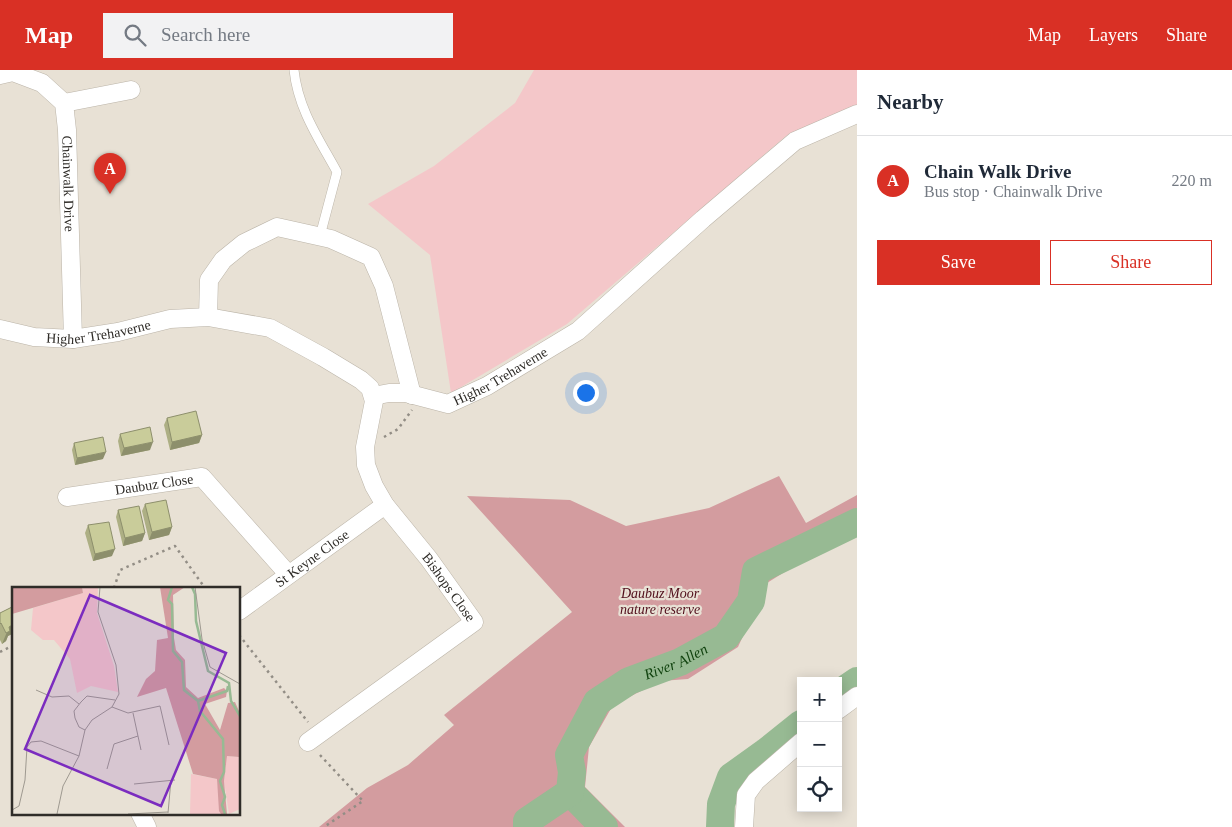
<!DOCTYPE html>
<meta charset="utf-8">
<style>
:root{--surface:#fff;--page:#f2f2f3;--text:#1f2937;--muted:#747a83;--line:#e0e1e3;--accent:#d93025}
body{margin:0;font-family:Georgia,serif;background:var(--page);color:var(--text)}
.controls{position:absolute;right:15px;bottom:15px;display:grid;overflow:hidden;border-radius:0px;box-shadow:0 2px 12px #0003}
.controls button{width:45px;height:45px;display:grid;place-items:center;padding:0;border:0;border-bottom:1px solid var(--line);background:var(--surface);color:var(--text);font:25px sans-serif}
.you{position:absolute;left:585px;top:322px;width:18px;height:18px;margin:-12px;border:4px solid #fff;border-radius:50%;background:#1a73e8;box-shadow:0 0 0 8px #1a73e833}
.badge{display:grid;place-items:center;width:32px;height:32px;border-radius:50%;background:var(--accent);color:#fff;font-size:16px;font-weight:700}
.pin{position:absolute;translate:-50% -41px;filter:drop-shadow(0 1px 2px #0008)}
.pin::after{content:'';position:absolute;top:26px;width:18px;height:15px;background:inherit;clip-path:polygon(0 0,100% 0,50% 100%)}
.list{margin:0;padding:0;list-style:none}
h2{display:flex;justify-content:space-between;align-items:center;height:65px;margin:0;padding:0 20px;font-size:21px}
h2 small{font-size:16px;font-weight:400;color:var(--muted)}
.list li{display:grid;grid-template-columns:32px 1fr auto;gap:15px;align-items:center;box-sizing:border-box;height:90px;padding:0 20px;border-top:1px solid var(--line)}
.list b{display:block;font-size:19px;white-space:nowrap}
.list p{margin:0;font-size:16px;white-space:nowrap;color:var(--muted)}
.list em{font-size:16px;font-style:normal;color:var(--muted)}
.actions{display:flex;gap:10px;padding:15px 20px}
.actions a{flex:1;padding:11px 0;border:1px solid var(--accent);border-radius:0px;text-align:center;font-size:18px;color:var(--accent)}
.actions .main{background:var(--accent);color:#fff}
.icon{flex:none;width:28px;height:28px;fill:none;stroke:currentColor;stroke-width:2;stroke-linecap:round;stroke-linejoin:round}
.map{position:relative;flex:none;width:857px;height:757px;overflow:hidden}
header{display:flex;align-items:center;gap:30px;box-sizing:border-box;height:70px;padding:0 25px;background:var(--accent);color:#fff}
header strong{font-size:24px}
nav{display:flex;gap:28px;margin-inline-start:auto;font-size:18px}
.search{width:350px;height:45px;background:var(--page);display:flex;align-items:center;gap:12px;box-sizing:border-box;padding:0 18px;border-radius:0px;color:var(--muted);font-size:19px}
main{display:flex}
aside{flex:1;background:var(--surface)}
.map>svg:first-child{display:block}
.green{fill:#f4c7c9}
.forest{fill:#d39c9f}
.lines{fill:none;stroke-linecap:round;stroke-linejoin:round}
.river{stroke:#97ba93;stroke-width:28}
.lane-casing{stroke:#bbb4a8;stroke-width:10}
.street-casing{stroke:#bbb4a8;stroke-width:19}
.path{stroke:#928d85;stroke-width:2.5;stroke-dasharray:2.5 4;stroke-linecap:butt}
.lane{stroke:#fff;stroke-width:9}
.street{stroke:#fff;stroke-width:18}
.wall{fill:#adaf84}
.shaded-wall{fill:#8d8f6c}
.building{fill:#c9cc9a;stroke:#8d8f6c}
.labels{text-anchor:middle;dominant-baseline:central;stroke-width:4.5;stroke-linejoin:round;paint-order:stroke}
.street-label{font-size:14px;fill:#2f2c28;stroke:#e8e1d5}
.park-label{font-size:14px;font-style:italic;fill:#500d1a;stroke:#e8e1d5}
.water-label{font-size:15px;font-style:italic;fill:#11430f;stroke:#e8e1d5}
.inset-river{fill:none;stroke:#97ba93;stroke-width:2.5}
.inset-road{fill:none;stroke:#9e9990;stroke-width:1}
.view{fill:#7b2cbf;fill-opacity:0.15;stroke:#7b2cbf;stroke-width:2.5}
.inset-edge{fill:none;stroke:#2f2c28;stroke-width:2.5}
</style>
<header>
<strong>Map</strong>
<div class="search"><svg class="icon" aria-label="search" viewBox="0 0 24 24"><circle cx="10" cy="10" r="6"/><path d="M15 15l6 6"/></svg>Search here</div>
<nav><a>Map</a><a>Layers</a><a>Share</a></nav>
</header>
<main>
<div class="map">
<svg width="857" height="757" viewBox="0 0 857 757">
<rect width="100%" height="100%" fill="#e8e1d5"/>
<path class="green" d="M534,0H857V36L786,66L567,254L451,323L430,185L368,134L434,96L515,33Z"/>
<path class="forest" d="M779,406L806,453L857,425V466L821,479L767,513L738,577L688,609L661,611L613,635L589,677L585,717L625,757H319L367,718L408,695L454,655L444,645L572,542L467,426L570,430L626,456L709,438Z"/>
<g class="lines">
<g class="river">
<path d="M838,624L857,611"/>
<path d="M570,722L604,757"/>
<path id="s1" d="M527,757V751L570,722L572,702L569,685L597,632L629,611L680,592L726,567L751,531L756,501L857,452"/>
<path d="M720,757L721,734L731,707L766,682L801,654"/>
</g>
<g class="lane-casing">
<path id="lane" d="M294,0C298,39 319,69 337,102L320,166"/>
</g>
<g class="street-casing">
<g id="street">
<path id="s2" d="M0,5L13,2L42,13L64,33L67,60L73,269"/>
<path d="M64,33L131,20"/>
<path d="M208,247L209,210L223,190L244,173L277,157L331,169L371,187L384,216L412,325"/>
<path id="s3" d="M0,259L34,267L73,269L118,262L170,249L208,247L270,258L323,287L361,310L370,318L374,331L365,377L366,395L374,416L385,435L429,489L474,552L308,672"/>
<path id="s4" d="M373,326L389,323H406L448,334L487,316L578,261L703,149L795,71L857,44"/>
<path id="s5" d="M67,427L202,407L288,504"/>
<path id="s6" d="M239,541L385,435"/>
<path d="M838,640L857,626"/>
<path d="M140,743L147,757"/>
<path d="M744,757L746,725L756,711L801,672"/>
</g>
</g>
<path class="path" d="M384,367L398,359L412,340
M114,518L120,500L175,476L205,518
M239,565L308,652
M0,582L14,575
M320,685L363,731L324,757"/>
<use href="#lane" class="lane"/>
<use href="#street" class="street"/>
</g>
<path class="wall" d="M167,348L202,365L199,373L170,380L164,355Z
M120,364L150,380L121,386L118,371Z
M74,373L103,389L75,395L72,380Z
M145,434L172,457L169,465L149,470L142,441Z
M118,440L145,463L142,471L123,476L116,447Z
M88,455L112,486L93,491L85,463Z
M14,536V566L12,564L8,566L6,571L2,574L0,570V543Z"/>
<path class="shaded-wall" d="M202,365L199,373L170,380L172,372Z
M153,372L150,380L121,386L124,378Z
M106,382L103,389L75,395L77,388Z
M172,457L169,465L149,470L152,462Z
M145,463L142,471L123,476L125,468Z
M115,479L112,486L93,491L95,484Z
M14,554V560L12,564L8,566L6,571L2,574L9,557Z"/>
<path class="building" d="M196,341L202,365L172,372L167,348Z
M150,357L153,372L124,378L120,364Z
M103,367L106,382L77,388L74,373Z
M166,430L172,457L152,462L145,434Z
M139,436L145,463L125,468L118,440Z
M109,452L115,479L95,484L88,455Z
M14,536V554L9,557L10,561L6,563L1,553L0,554V543Z"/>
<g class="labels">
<g class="street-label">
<text stroke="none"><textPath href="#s2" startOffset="155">Chainwalk Drive</textPath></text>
<text stroke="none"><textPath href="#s3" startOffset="100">Higher Trehaverne</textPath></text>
<text stroke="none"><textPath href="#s4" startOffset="136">Higher Trehaverne</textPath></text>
<text stroke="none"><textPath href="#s5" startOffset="88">Daubuz Close</textPath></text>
<text stroke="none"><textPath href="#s6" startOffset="90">St Keyne Close</textPath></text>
<text stroke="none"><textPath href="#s3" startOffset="618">Bishops Close</textPath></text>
</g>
<g class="park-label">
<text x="660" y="523">Daubuz Moor<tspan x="660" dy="16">nature reserve</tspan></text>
</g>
<g class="water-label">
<text stroke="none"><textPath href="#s1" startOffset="244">River Allen</textPath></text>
</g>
</g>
<g transform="translate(12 517)">
<rect width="228" height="228" fill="#e8e1d5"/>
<path d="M70,0H86L85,26L102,79L106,105L79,99L65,106L58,72L42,53H31L19,43L21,21L71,6ZM215,169L227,170L228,222L217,227L212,194ZM179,187L205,192L209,227H178Z" fill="#f4c7c9"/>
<path d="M0,0H70L71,6L0,27ZM148,0H173L161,8L162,51L164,63L173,73L174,100L186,111L212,101L215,104L214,110L193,117L208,143L216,116L223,115L227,124V170L215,169L212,194L215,227H209L207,224L205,192L181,187L154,101L125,110L134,92L143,84L145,53L156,51Z" fill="#d39c9f"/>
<path class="inset-river" d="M160,0L156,13L160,17L161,64L170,75L172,103L186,114L188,124L211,152L212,185L208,194L213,210L210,218L213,227M180,0L183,7L184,34L196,84L217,96L219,114L228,129M186,114L215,104L216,99"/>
<path class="inset-road" d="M183,0L190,52L198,80L228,97M24,103L40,110L57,109L67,117M100,120L116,126L148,119L157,158M121,126L129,163M73,143L67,140L63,131L62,124L69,115L75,109L103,113M95,182L102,157L126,149M122,197L163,193M0,223L7,219L13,193L15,160L19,155L29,154L67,169M156,226L159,193M45,227L51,199L67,169L73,143L80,133L100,120L107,107L104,78L86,25L88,0M116,227L156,225"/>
<path class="view" d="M78,8L214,66L149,219L13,162Z"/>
<rect width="228" height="228" class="inset-edge"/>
</g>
</svg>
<div class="controls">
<button>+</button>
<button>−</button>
<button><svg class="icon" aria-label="locate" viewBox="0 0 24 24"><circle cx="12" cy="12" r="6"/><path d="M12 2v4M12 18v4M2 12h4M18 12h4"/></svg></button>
</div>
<div class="you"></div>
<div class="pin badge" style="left:110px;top:124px">A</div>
</div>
<aside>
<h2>Nearby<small></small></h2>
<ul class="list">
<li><span class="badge">A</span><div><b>Chain Walk Drive</b><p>Bus stop · Chainwalk Drive</p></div><em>220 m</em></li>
</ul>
<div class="actions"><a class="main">Save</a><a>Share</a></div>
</aside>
</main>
